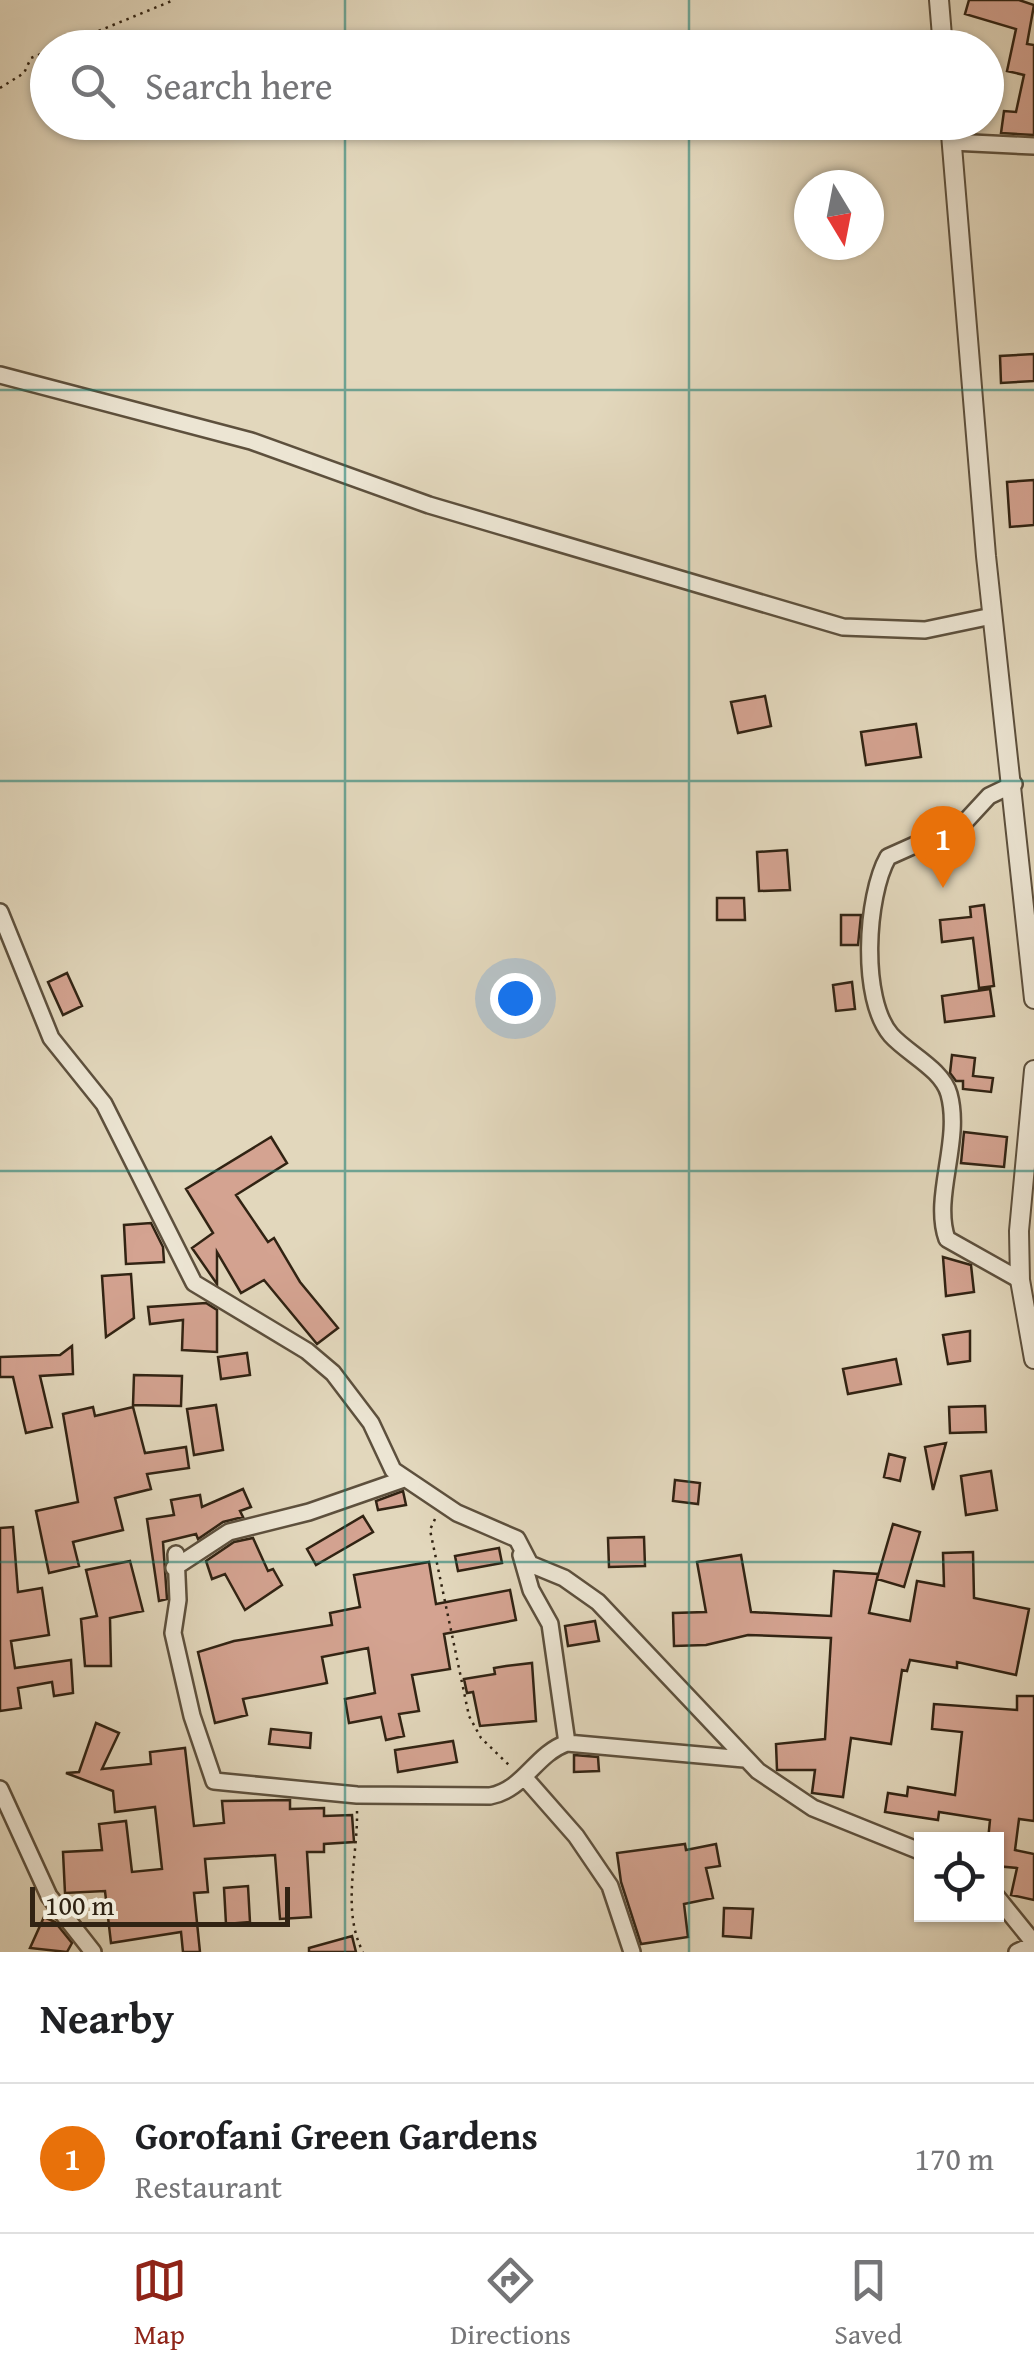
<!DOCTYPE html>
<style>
:root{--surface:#fff;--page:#f6f6f6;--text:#202124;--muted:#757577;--line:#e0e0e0;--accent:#8f2418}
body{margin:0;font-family:"Gentium Book Plus",serif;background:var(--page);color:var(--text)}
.controls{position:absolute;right:30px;bottom:30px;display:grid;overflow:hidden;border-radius:0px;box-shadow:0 2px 8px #0004}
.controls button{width:90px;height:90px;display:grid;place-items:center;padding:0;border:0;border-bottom:2px solid var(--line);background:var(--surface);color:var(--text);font:50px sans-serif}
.compass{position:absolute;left:794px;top:170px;width:90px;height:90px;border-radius:50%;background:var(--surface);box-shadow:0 2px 8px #0004;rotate:170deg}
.scale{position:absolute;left:30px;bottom:25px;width:260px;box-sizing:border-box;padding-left:10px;border:5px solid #312313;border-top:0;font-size:28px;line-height:35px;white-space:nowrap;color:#312313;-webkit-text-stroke:8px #ece5d3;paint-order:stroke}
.you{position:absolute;left:515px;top:998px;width:35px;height:35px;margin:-25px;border:8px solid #fff;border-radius:50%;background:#1a73e8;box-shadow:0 0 0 15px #1a73e833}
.badge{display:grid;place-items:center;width:65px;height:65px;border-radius:50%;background:var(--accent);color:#fff;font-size:32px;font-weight:700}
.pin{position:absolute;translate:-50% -82px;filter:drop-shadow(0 2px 5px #0008)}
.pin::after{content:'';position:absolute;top:52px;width:35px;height:30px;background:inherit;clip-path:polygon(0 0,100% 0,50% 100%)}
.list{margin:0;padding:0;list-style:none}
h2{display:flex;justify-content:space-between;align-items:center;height:130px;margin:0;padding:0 40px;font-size:42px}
h2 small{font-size:32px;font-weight:400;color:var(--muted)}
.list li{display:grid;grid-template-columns:65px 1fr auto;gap:30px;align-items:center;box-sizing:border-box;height:150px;padding:0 40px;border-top:2px solid var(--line)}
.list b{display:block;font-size:38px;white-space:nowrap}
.list p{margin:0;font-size:32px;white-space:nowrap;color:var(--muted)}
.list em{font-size:32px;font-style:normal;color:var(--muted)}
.icon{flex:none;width:55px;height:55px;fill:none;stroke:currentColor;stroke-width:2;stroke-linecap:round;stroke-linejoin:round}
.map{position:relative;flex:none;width:1034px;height:1952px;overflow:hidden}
.search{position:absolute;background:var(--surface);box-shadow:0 2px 8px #0004;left:30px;right:30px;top:30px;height:110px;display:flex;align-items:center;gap:25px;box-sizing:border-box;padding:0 35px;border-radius:55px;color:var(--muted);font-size:38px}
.sheet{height:280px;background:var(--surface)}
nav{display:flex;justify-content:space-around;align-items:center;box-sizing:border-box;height:140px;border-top:2px solid var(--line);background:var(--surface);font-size:28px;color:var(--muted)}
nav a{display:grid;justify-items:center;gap:5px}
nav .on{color:var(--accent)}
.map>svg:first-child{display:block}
.building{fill:#d4a391;stroke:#312313;stroke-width:2.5}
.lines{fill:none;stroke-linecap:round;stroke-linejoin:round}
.minor-casing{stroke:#5d503d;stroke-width:20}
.tertiary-casing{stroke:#5d503d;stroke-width:22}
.path{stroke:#312313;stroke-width:2.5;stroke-dasharray:2.5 5;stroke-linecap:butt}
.minor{stroke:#ece5d3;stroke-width:15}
.tertiary{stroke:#ece5d3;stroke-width:18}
.grid{fill:none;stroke:#0f766e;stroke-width:2.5;stroke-opacity:0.55}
</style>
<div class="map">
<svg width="1034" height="1952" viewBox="0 0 1034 1952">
<rect width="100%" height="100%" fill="#e2d7bc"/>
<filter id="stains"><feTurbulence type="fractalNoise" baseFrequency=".002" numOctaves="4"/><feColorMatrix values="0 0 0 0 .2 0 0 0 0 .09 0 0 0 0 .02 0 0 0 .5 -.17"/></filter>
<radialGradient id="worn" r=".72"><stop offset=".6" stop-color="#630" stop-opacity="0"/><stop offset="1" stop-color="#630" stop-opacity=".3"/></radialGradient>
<path class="building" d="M969,0H1019L1034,5L1027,44L1034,45V135L1001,133L1004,111L1016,112L1024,75L1007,71L1016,29L965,14Z
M1034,354V381L1001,383L1000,356Z
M1034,480V525L1010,527L1007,482Z
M765,696L771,726L738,733L731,702Z
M916,724L921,757L866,765L861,732Z
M787,850L790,890L759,891L757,852Z
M717,898H744L745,920H717Z
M984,905L994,986L979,988L973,938L942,942L940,920L971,917L970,907Z
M841,915H861L858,945H841Z
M67,973L82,1006L63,1015L48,982Z
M852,982L855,1009L836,1011L833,985Z
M990,989L994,1016L945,1022L942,996Z
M952,1055L975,1058L973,1076L993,1078L991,1092L963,1089V1081H956L950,1073Z
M964,1132L1007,1137L1004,1167L961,1163Z
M271,1137L287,1163L236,1195L268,1242L274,1238L300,1282L338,1328L317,1344L264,1280L241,1293L217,1252V1284L192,1248L213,1233L186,1189Z
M151,1223L163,1247L164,1262L126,1264L124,1225Z
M943,1257L971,1265L974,1292L946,1296Z
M131,1274L134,1318L106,1337L102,1276Z
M206,1303L217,1310V1352L182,1350L183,1320L150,1324L148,1307Z
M970,1331V1361L948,1364L943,1335Z
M72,1346L73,1374L40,1376L52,1427L26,1433L13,1377H0V1357L60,1355Z
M247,1353L250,1375L221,1379L218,1357Z
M896,1359L901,1384L848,1394L843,1369Z
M134,1375L182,1376L181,1406L133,1405Z
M216,1405L223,1450L194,1455L187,1409Z
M985,1406L986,1432L950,1433L949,1407Z
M93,1407L95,1416L133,1407L145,1453L186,1447L189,1468L147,1474L151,1489L115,1498L123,1530L73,1542L79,1566L49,1573L36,1511L78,1502L63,1414Z
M946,1443L933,1490L925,1447Z
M889,1454L905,1458L900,1481L884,1477Z
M991,1471L997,1510L966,1515L961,1476Z
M675,1480L700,1483L698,1504L673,1501Z
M243,1489L251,1507L240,1511L243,1517L223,1522L198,1539L196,1534L163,1542L167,1599L159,1601L147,1519L174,1515L171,1500L200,1495L202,1507Z
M403,1491L406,1505L378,1510L376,1501Z
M363,1516L373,1532L316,1565L307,1549Z
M893,1524L920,1532L904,1587L877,1579Z
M13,1527L18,1592L42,1588L49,1635L11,1641L15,1668L71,1660L73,1693L54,1696L52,1682L18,1688L21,1708L0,1711V1528Z
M644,1537L645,1566L609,1567L608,1538Z
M253,1538L268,1571L273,1569L282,1585L245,1610L225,1574L212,1579L206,1561L234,1542Z
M499,1548L502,1563L458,1571L455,1556Z
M973,1552L974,1598L1029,1609L1016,1675L957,1662V1668L910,1660L907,1671L902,1670L891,1744L851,1738L843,1797L812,1793L815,1770H777L776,1744L825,1739L831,1638L748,1635L706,1645L674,1646L673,1613L706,1612L697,1562L741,1555L751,1612L831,1616L834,1571L878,1574L869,1613L910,1621L917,1581L944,1586L943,1553Z
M130,1561L143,1611L110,1618L111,1666H85L81,1619L97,1616L86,1570Z
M429,1562L436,1604L510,1590L516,1620L444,1634L450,1669L412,1675L419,1711L399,1714L404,1736L386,1740L381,1717L349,1723L345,1699L375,1693L368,1648L322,1657L327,1683L243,1699L247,1715L215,1723L198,1652L234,1641L332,1625L330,1613L360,1607L354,1575Z
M595,1621L599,1641L568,1646L565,1626Z
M532,1663L536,1721L480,1726L473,1692L467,1693L464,1679L495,1674L494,1668L506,1666Z
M1017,1696H1034V1821L1019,1819L1015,1850L1034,1854V1900L1011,1895L1017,1868L996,1866V1840H988L990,1820L939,1812L938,1820L885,1812L888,1793L907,1796L908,1787L955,1795L962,1732L932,1729L934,1704L1017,1710Z
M96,1723L119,1733L102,1769L151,1764L150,1752L185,1748L194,1826L224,1823L222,1801L290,1800V1809L324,1808V1816L352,1815L354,1842L324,1844V1852H307L311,1917L280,1919L275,1855L205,1859L208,1892L194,1893L200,1952H183L181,1932L111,1943L105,1891L65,1893L63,1852L102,1850L99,1824L126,1821L132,1872L162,1869L155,1807L115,1812L113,1791L66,1773L79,1772Z
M271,1729L311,1733L310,1748L269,1744Z
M453,1741L457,1762L398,1772L395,1750Z
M574,1755L598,1757L599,1771L574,1772Z
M685,1844L686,1850L716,1844L720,1866L706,1868L713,1898L684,1904L688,1937L641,1944L621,1882L617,1853Z
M248,1886L250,1922L226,1924L224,1888Z
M724,1908L753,1909L751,1938L723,1936Z
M44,1917L55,1922L72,1943L67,1952L30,1948Z
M352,1936L356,1952H309V1948Z"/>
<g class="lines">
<g class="minor-casing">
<path id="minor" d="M952,142L1034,146
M0,375L251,441L429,505L843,627L925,630L992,616
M1014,784L989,796L964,823L888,857C866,896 860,999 891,1035C908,1054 942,1069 949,1094C962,1141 932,1197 947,1239L1020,1280
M0,912L51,1038L104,1104L194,1283L307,1351L333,1373L371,1423L393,1470L457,1513L517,1539L530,1564L564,1578L598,1602L758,1771L813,1808L922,1852
M176,1554L178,1600L173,1633L192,1716L214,1781L357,1795L490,1796C524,1790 535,1754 567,1743L744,1759
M521,1555L531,1590L550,1624L567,1743
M174,1568L229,1532L309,1512L404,1479
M525,1778L576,1836L610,1886L632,1952
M0,1789L49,1896L93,1952
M996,1896L1034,1943
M1017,1952L1034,1944"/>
</g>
<g class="tertiary-casing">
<path id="tertiary" d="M939,0L943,48
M950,122L986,556L1034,999
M1034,1070L1019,1231L1020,1280L1034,1359"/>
</g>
<path class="path" d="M57,48L174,0
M0,88L24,73L31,58L48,51
M435,1519L430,1530L469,1716L481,1738L510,1766
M357,1811C358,1857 341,1910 363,1952"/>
<use href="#minor" class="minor"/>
<use href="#tertiary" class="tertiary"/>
</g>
<path class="grid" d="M345,0V48M689,0V48M345,122V1952M689,122V1952M0,390H1034M0,781H1034M0,1171H1034M0,1562H1034"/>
<rect width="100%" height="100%" filter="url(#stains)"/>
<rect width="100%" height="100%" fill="url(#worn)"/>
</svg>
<div class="controls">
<button><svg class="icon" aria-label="locate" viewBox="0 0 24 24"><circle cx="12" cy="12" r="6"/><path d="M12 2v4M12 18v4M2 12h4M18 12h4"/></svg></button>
</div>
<svg class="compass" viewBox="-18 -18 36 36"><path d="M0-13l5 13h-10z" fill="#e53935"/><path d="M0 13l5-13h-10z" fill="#757577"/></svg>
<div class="scale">100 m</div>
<div class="you"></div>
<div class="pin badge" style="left:943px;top:888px;background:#e8710a">1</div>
<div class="search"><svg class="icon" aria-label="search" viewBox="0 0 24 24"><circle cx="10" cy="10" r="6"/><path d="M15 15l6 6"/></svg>Search here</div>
</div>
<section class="sheet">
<h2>Nearby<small></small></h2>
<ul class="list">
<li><span class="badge" style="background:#e8710a">1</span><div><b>Gorofani Green Gardens</b><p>Restaurant</p></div><em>170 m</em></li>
</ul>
</section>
<nav>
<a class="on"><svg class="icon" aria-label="map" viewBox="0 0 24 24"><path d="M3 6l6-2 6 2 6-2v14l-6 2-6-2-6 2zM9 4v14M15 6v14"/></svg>Map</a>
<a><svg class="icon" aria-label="directions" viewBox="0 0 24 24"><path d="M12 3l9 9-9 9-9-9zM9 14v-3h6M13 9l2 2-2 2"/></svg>Directions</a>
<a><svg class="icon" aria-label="saved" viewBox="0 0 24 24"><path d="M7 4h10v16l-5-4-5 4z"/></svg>Saved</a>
</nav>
